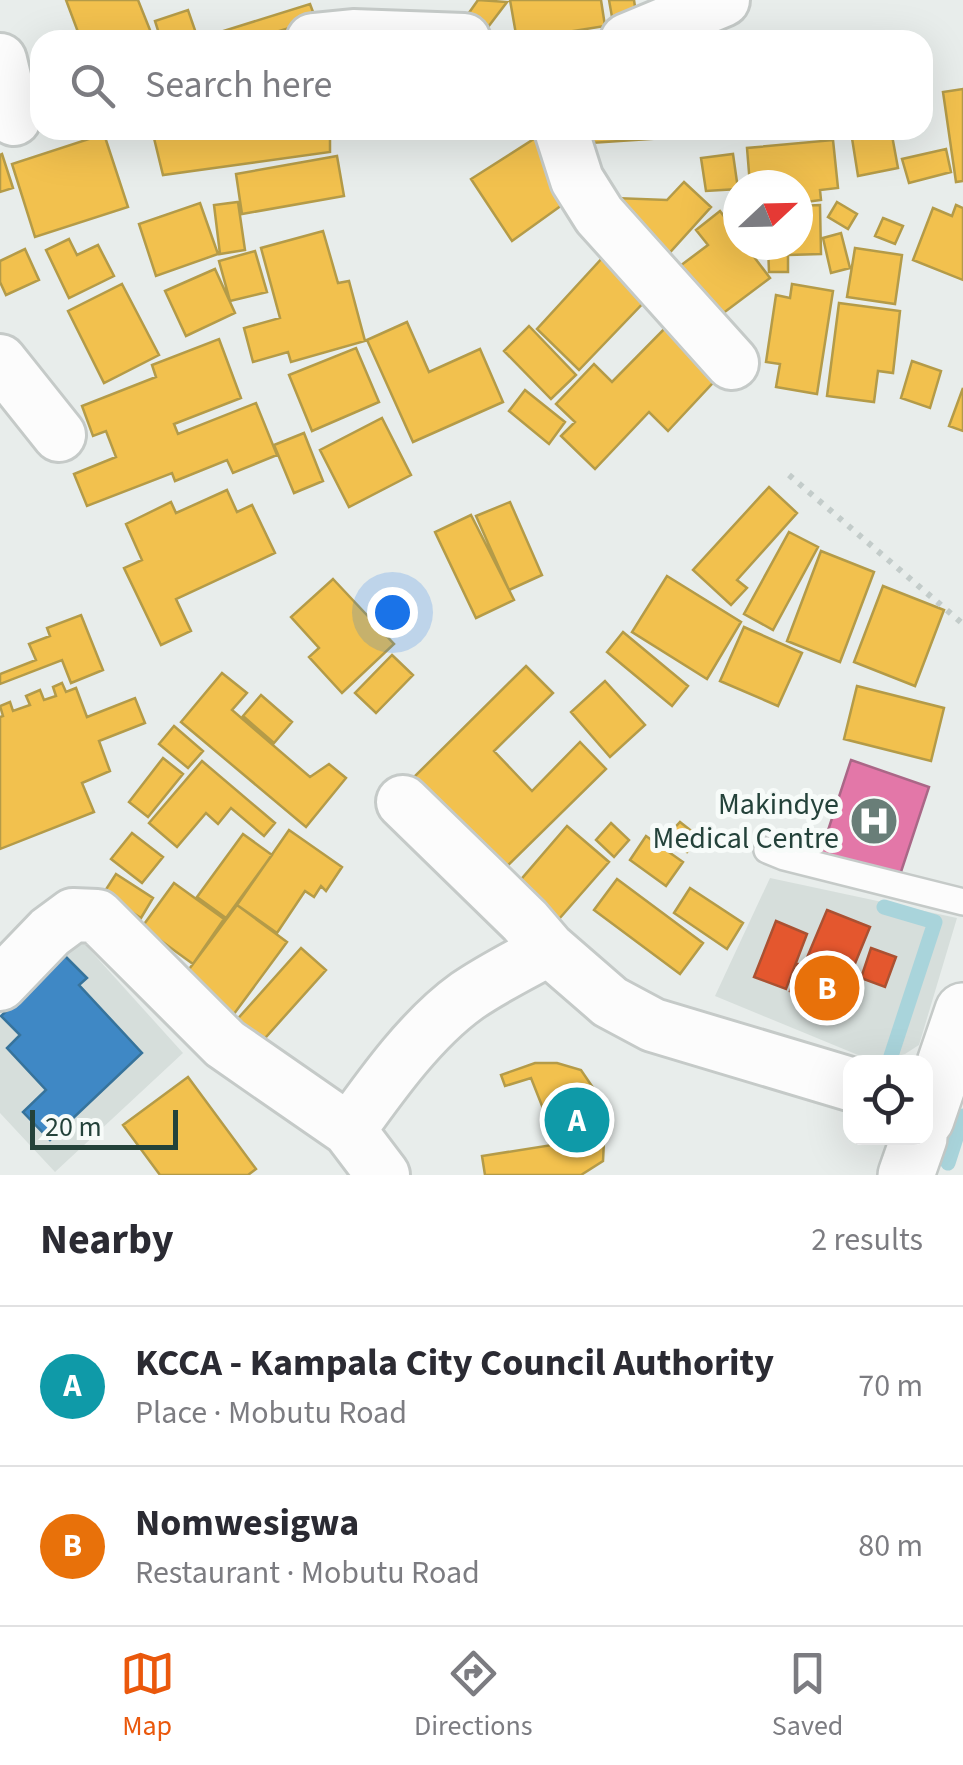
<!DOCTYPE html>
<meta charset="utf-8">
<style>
:root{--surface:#fff;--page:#f2f2f3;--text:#2b2b33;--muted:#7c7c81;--line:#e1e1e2;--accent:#ea580c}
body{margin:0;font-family:"Source Sans 3",sans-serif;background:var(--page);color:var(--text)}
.controls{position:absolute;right:30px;bottom:30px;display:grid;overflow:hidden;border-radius:20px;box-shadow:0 10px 40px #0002}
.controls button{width:90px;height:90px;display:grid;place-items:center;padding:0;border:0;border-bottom:2px solid var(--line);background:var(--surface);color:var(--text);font:50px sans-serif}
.compass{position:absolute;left:723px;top:170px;width:90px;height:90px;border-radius:50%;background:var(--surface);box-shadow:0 10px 40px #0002;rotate:68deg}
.scale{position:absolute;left:30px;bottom:25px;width:148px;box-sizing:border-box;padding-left:10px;border:5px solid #24423a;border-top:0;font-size:28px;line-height:35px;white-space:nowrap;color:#24423a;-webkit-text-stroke:8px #f7fbf9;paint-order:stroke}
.you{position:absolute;left:392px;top:612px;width:35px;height:35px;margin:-25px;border:8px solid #fff;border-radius:50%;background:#1a73e8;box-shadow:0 0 0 15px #1a73e833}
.badge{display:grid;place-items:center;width:65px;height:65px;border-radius:50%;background:var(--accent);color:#fff;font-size:32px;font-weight:700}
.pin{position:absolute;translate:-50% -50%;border:5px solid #fff;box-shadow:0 2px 10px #0006}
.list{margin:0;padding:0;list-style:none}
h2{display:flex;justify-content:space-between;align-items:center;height:130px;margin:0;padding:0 40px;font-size:42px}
h2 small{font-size:32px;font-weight:400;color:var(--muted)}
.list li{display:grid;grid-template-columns:65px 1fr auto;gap:30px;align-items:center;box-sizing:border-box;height:160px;padding:0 40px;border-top:2px solid var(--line)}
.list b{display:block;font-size:38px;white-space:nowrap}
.list p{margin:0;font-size:32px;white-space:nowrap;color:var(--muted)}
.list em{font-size:32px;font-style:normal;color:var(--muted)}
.icon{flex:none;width:55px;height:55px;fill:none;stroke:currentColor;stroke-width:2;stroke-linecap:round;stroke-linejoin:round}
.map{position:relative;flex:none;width:963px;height:1175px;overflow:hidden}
.search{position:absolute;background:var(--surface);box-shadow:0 10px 40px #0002;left:30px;right:30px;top:30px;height:110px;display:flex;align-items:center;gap:25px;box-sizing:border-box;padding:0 35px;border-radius:30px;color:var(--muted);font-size:38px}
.sheet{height:450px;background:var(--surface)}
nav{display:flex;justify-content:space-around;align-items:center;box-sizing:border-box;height:140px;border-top:2px solid var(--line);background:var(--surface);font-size:28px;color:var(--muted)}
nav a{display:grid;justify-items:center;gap:5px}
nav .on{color:var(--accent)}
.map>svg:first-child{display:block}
.built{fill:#d6dedb}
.homes{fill:#f2c14e;stroke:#b49b48;stroke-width:2.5}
.shops{fill:#e4572e;stroke:#aa5132;stroke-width:2.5}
.schools{fill:#3f88c5;stroke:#37739b;stroke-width:2.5}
.health{fill:#e377a8;stroke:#aa6787;stroke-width:2.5}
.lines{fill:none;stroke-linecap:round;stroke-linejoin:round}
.stream{stroke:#a9d4db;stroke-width:15}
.service-casing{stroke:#c5cac8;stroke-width:30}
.minor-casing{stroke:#c5cac8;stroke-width:58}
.tertiary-casing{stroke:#c5cac8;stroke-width:60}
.path{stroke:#c3ccca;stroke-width:6;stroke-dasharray:5 8;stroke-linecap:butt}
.service{stroke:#fcfcfc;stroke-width:25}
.minor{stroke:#fcfcfc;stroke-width:52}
.tertiary{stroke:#fcfcfc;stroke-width:55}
.labels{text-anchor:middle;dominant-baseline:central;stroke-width:10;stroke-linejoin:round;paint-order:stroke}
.poi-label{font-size:30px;fill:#24423a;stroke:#f7fbf9;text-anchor:end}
</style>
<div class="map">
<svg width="963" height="1175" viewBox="0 0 963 1175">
<rect width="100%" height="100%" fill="#e8edeb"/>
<path class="built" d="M770,878L957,918L919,1045L905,1054L875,1062L715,996Z
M81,940L183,1053L55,1172L0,1113V1017Z"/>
<path class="homes" d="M66,0H138L150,30L124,40H81Z
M478,0L507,2L485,31L466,17Z
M510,0H601L605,26L517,40Z
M609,0H634L636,13L612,17Z
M310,4L316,20L249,40H161L155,21L188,10L198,39Z
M963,89V181L956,182L943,92Z
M152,130H330V152L163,175Z
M589,130H694V136L591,143Z
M861,130H891L898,168L858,176L851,132Z
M104,134L128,207L35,237L12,164Z
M537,137L576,195L512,241L471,179Z
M833,140L838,188L820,190L821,200L798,203V185H750L747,148Z
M946,149L951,172L909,183L902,159Z
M2,154L13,188L0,192V155Z
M733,154L738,189L706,191L701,158Z
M337,156L344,196L242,214L236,174Z
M684,182L711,207L655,269L590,197L667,200Z
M238,202L245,250L220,254L214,205Z
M837,202L857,214L848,229L828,217Z
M200,203L218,254L156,276L139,224Z
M820,205L821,254L788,255V272H769L768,245H798V206Z
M956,205L963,208V280L913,260L933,208L952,216Z
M720,211L738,235V245H745L770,278L706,326L668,275L708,245L696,230Z
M883,218L903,226L895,244L875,236Z
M323,231L338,283L349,281L365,341L291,362L288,352L253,362L244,328L280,318L261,248Z
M841,233L850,268L831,273L823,238Z
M69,239L77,255L98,245L114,276L69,298L46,250Z
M855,248L902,255L895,304L847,297Z
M25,249L39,280L6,295L0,282V261Z
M255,251L267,292L230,301L219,261Z
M604,256L648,298L579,370L537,329Z
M215,269L235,313L186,336L165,291Z
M122,284L159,355L104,383L68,311Z
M792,284L833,291L817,394L776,387L780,364L766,362L776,295L790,298Z
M839,303L900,311L893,373L878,371L874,402L827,396Z
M407,322L429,372L480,349L503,402L413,442L367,340Z
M671,322L723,372L668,431L649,412L595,469L561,436L575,422L556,404L594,364L612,382Z
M529,326L576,375L551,399L504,351Z
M219,339L241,398L174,424L178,434L256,403L277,455L233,473L227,460L175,481L172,473L87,506L74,474L116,457L106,431L93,436L82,406L156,377L152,365Z
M356,348L379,402L312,431L289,375Z
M912,361L941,371L930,408L901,398Z
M963,388V431L949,426Z
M525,390L565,422L549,444L509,411Z
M382,418L411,475L349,507L320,450Z
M304,433L323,481L294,493L274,445Z
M769,487L797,513L737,580L747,588L731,605L693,570Z
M227,490L237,512L252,505L275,553L176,599L191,631L161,645L124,568L142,560L126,524L171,502L176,513Z
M510,502L542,575L509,590L476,516Z
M471,515L514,600L476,618L435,532Z
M789,532L818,547L773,630L744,614Z
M821,551L874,572L840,662L787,641Z
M667,576L741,622L707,679L632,632Z
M333,579L394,644L342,693L309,657L319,648L291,617Z
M883,586L944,610L915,686L854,662Z
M81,615L103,670L71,683L62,660L0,684V674L36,660L29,644L50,636L47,628Z
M744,627L802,653L778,706L720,681Z
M623,632L688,686L672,706L607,652Z
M392,655L413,675L376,713L355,693Z
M526,666L553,693L494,751L532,791L580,742L606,769L498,875L409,782Z
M222,673L247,693L232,710L310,777L329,764L346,778L306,827L181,722Z
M605,681L645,725L610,757L571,712Z
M62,683L66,692L76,688L87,717L135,698L145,723L99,741L110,771L82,783L94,812L0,849V717L3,716L0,706L10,702L13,711L30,705L26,696L40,690L44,700L56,696L53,687Z
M857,686L944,708L931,761L844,739Z
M261,695L292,722L274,743L243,716Z
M174,726L203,751L188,768L159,744Z
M163,758L183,774L148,817L129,802Z
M202,761L275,823L264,836L231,808L218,824L206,813L177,847L149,823Z
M680,822L699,837L687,852L667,836Z
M611,823L629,840L614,857L596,840Z
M567,826L609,862L559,919L518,883Z
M289,830L342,867L326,891L321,886L314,897L305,891L277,933L237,905Z
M132,833L163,857L142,883L111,859Z
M243,834L272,855L226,918L197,897Z
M646,836L683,862L666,886L630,860Z
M116,874L153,898L141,918L103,894Z
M617,879L703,943L680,974L594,910Z
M174,883L224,919L193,964L142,927Z
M690,888L743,923L727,949L674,913Z
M237,905L287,942L228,1022L178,984Z
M301,948L326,970L258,1046L233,1024Z
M535,1063H557L581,1070L598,1095L605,1121L603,1161L581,1175H485L482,1156L565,1143L567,1136L563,1131H552L531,1078L505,1086L501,1075Z
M188,1077L256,1169L248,1175H160L123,1125Z"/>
<path class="shops" d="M827,910L870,927L849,978L806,960Z
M776,921L807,934L786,989L754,977Z
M871,948L896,957L885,987L861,978Z
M798,964L850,979L839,1016L810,1009L813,997L790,991Z"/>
<path class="schools" d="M65,956L87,978L79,985L142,1053L50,1140L23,1112L46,1090L7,1048L20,1035L1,1016Z"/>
<path class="health" d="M851,760L929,787L898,881L820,855Z"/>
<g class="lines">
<path class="stream" d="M884,907L935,922L891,1056
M948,1163L963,1116"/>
<g class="service-casing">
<path id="service" d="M767,850L784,857L963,902"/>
</g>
<g class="minor-casing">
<path id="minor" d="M313,40L353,36L464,40
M627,40L723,0
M0,60L14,119
M561,130L577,180L599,215L732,363
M0,361L59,435
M403,802L525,921L549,949L610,1002L653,1025L850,1084
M0,984L50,932L73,915L97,916L225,1044L349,1130L383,1175
M349,1130C382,1084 421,1029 467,996C493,978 522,964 549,949"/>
</g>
<g class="tertiary-casing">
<path id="tertiary" d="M926,1119L963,1011
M906,1175L919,1138"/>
</g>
<path class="path" d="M789,475L963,624"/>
<use href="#service" class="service"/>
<use href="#minor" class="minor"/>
<use href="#tertiary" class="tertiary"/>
</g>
<defs>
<g id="hospital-disc" transform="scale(2.5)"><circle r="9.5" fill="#697e78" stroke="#f7fbf9"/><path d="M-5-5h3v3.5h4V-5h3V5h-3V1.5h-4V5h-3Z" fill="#fff"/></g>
</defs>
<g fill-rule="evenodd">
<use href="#hospital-disc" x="874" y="821"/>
</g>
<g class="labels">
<g class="poi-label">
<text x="839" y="804">Makindye<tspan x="839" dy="34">Medical Centre</tspan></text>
</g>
</g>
</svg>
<div class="controls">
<button><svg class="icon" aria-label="locate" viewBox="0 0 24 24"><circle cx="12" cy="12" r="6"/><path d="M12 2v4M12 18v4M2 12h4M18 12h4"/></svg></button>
</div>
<svg class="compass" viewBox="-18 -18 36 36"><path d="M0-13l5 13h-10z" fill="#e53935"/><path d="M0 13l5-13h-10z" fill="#7c7c81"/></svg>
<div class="scale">20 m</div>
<div class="you"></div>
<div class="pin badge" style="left:577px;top:1120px;background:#0f9aa8">A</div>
<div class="pin badge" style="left:827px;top:988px;background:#e8710a">B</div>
<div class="search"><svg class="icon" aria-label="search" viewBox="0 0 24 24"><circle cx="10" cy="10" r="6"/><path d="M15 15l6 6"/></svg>Search here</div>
</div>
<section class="sheet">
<h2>Nearby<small>2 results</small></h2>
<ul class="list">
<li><span class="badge" style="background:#0f9aa8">A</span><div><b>KCCA - Kampala City Council Authority</b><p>Place · Mobutu Road</p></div><em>70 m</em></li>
<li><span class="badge" style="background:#e8710a">B</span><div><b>Nomwesigwa</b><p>Restaurant · Mobutu Road</p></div><em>80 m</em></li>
</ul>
</section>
<nav>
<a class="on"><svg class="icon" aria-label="map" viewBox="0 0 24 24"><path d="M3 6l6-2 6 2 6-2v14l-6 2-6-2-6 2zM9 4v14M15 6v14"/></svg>Map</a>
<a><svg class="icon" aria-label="directions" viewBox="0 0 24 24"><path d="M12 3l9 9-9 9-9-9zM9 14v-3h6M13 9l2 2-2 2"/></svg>Directions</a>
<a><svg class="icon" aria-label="saved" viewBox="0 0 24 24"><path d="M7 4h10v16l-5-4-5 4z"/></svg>Saved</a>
</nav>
